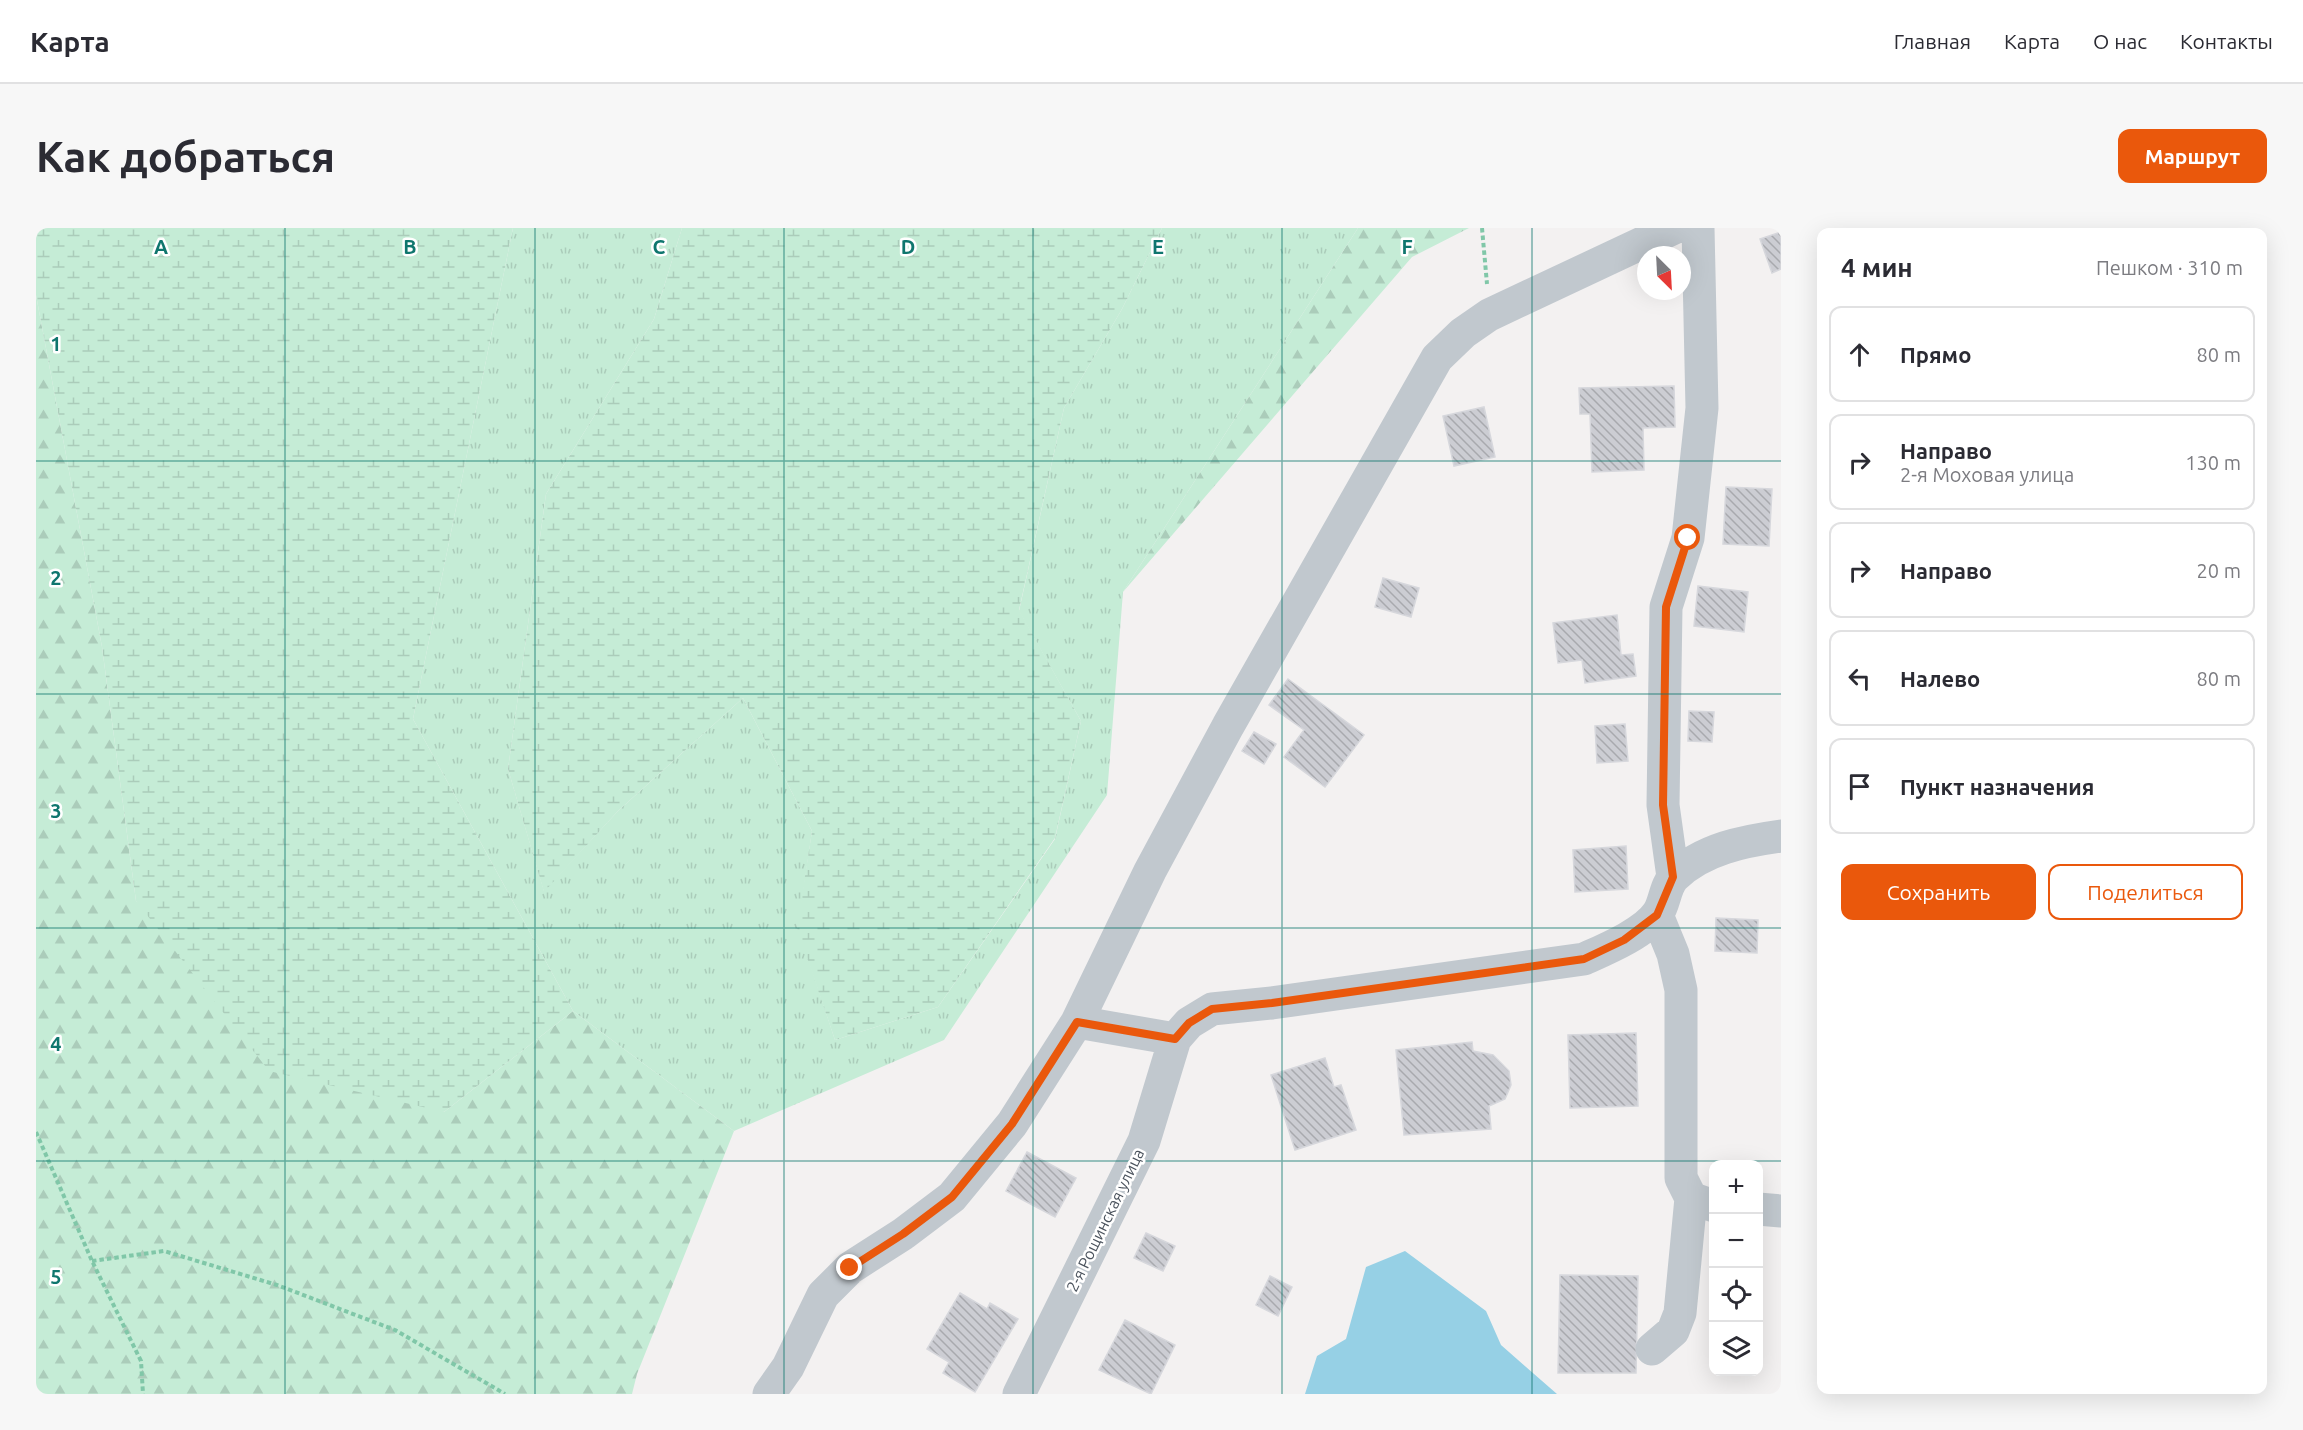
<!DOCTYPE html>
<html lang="ru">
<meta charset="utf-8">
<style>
:root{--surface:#fff;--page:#f7f7f7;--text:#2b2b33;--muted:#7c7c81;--line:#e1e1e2;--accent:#ea580c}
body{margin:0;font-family:Ubuntu,sans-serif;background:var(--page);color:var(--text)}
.controls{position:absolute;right:18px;bottom:18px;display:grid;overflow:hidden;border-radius:12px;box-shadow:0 6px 24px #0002}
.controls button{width:54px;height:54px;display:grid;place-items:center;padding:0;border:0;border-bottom:2px solid var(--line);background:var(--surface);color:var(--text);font:30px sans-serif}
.compass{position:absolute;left:1601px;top:18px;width:54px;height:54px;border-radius:50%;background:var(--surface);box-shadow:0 6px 24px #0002;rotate:156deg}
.stop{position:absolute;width:18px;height:18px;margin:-14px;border:4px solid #ea580c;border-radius:50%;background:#fff}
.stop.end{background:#ea580c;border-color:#fff;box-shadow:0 2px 6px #0008}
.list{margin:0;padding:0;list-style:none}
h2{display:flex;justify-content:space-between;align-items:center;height:78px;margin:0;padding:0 24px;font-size:26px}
h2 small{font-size:20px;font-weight:400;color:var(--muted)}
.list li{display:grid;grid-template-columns:39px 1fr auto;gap:18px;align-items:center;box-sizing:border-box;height:96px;margin:0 12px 12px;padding:0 12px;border:2px solid var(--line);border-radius:12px}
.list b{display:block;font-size:22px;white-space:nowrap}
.list p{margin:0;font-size:20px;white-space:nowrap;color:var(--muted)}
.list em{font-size:20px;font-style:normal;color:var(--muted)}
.actions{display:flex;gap:12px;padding:18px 24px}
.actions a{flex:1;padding:14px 0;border:2px solid var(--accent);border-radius:12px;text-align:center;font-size:21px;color:var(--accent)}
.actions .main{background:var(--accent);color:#fff}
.icon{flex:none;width:33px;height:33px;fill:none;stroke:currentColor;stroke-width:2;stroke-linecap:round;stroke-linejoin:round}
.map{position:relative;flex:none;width:1745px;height:1166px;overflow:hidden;border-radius:12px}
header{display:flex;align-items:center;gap:36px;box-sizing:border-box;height:84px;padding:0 30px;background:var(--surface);border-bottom:2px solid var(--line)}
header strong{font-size:28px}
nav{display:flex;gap:33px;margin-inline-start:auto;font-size:21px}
.intro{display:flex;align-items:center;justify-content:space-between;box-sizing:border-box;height:144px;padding:0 36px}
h1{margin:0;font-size:42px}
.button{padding:15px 27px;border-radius:12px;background:var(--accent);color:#fff;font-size:21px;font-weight:700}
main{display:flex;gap:36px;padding:0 36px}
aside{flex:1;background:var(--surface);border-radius:12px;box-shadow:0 6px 24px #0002}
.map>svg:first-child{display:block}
.grass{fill:url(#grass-tufts)}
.forest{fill:url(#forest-firs)}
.wetland{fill:url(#wetland-marsh)}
.water{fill:#96d0e5}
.building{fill:url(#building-back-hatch);stroke:#d6d7dc;stroke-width:1.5}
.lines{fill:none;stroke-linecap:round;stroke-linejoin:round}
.path{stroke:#80c7a8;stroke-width:4;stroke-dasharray:4.5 3;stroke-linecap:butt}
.minor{stroke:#c1c8ce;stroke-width:33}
.route{stroke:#ea580c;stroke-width:8}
.grid{fill:none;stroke:#0f766e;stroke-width:1.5;stroke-opacity:0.55}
.labels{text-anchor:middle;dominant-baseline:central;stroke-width:5;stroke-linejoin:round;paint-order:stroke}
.street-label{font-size:16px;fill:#4b535d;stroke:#fff}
.grid-label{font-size:20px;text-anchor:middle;font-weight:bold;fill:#0f766e;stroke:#fff;stroke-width:5;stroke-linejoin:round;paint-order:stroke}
</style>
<header>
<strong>Карта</strong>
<nav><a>Главная</a><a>Карта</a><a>О нас</a><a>Контакты</a></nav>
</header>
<div class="intro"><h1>Как добраться</h1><a class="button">Маршрут</a></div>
<main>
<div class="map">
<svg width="1745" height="1166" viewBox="0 0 1745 1166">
<defs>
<pattern id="grass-tufts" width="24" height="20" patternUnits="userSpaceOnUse" patternTransform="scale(1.5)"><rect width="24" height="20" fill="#c5ecd6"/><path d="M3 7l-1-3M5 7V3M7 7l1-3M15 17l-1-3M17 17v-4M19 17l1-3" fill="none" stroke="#abccba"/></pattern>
<pattern id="forest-firs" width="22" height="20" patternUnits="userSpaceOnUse" patternTransform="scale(1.5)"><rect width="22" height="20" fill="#c5ecd6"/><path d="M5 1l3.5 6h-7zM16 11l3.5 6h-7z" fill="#abccba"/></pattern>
<pattern id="wetland-marsh" width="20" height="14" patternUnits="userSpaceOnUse" patternTransform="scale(1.5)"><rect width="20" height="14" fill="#c5ecd6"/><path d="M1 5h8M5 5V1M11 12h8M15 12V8" fill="none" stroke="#abccba"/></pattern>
<pattern id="building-back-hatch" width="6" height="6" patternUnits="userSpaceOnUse" patternTransform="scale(1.5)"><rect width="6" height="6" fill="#cccdd3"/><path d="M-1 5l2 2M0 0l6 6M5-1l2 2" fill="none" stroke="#a8a9ae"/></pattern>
</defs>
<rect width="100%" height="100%" fill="#f3f1f1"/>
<path class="grass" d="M477,0H646L618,91L510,266L472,541L508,663L582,583L707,470L776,603L762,700L799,812L902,779L1019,611L1045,493L983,383L1028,180L1086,81L1126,0H1322L1087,364L1071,567L908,812L698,903L537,783L377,491Z"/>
<path class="forest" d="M1322,0H1433L1376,29L1087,364Z
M0,67L66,419L100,673L408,884L537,783L698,903L601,1146L596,1166H0Z"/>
<path class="wetland" d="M0,0H477L377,491L537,783L408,884L233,843L100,673L66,419L0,67Z
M646,0H1126L1086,81L1028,180L983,382L1045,493L1019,610L902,779L799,812L761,700L776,603L707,470L582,583L508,664L472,541L510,266L618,91Z"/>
<path class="water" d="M1369,1023L1450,1083L1465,1117L1521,1166H1269L1281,1128L1310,1111L1330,1039Z"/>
<path class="building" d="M1745,4V41L1736,45L1724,11Z
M1638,158L1639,199L1607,200L1608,242L1556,244L1554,186H1544L1543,160Z
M1448,179L1459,229L1418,238L1407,188Z
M1690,259L1736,261L1733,318L1687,316Z
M1347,350L1383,360L1375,389L1339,379Z
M1662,358L1712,364L1708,404L1658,398Z
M1581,387L1585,427L1597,426L1600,448L1549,455L1546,432L1522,435L1517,395Z
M1252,451L1328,507L1289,559L1248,529L1268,502L1233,477Z
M1653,483L1678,484L1676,514L1652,513Z
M1589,496L1592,533L1561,535L1559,498Z
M1218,504L1240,516L1228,536L1206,523Z
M1590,618L1592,661L1539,664L1537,622Z
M1680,690L1722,692L1721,725L1679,723Z
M1600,805L1602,878L1534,880L1532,807Z
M1436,814L1437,823L1457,827L1473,843L1475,857L1469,871L1453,878L1455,901L1368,907L1360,822Z
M1289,830L1298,859L1305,857L1320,902L1259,922L1235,847Z
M991,924L1040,950L1019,989L970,963Z
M1110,1005L1139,1018L1127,1043L1098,1030Z
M1524,1047L1602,1048L1600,1145H1522Z
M1234,1048L1256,1059L1242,1088L1220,1077Z
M924,1065L951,1081L954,1075L982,1091L939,1164L907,1145L913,1134L891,1121Z
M1089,1092L1139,1117L1115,1166L1063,1142Z"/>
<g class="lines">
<path class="path" d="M1446,0L1451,56
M0,904L56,1033L105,1133L107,1166
M56,1033L128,1023L241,1057L359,1102L469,1166"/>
<path class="minor" d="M1637,649L1627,577L1630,379L1652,310L1666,180L1662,0
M1621,687L1637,726L1645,762V950L1655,970L1678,978
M1041,794L1139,811
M1722,981L1745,983
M1616,1121L1637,1103L1644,1085L1655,970
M733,1166L752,1139L787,1067L814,1040L867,1006L916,969L976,896L1041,794L1114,643L1192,498L1401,130L1427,105L1453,87L1638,0
M983,1166L1108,913L1139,811L1153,795L1176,781L1236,775L1548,731C1568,722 1609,705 1622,685C1629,675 1629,657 1639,648C1667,621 1708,613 1745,608"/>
</g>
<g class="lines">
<path class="route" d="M814,1040L867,1006L916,969L976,896L1041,794L1139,811L1153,795L1176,781L1236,775L1548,731L1588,712L1621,687L1637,649L1627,577L1630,379L1652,310"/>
</g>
<path class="grid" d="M249,0V1166M499,0V1166M748,0V1166M997,0V1166M1246,0V1166M1496,0V1166M0,233H1745M0,466H1745M0,700H1745M0,933H1745"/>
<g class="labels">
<g class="street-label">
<text transform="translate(1069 992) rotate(-64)">2-я Рощинская улица</text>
</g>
</g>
<g class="grid-label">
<text x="125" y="26">A</text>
<text x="374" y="26">B</text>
<text x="623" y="26">C</text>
<text x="872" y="26">D</text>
<text x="1122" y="26">E</text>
<text x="1371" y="26">F</text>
<text x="20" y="123">1</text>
<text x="20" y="357">2</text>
<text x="20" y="590">3</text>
<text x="20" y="823">4</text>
<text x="20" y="1056">5</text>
</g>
</svg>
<div class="controls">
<button>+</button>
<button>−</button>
<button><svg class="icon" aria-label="locate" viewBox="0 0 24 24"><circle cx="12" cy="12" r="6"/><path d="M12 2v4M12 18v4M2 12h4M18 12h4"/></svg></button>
<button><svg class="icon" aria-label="layers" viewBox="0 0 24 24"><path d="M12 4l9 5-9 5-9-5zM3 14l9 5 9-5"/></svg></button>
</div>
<svg class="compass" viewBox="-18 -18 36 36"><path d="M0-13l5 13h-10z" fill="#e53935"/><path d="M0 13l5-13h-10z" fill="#7c7c81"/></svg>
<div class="stop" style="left:1652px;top:310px"></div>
<div class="stop end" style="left:814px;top:1040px"></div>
</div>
<aside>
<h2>4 мин<small>Пешком · 310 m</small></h2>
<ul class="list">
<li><svg class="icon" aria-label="ahead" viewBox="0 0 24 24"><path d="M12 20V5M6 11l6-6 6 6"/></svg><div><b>Прямо</b></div><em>80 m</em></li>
<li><svg class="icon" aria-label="right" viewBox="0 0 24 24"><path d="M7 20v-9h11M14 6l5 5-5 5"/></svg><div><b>Направо</b><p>2-я Моховая улица</p></div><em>130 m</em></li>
<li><svg class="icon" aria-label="right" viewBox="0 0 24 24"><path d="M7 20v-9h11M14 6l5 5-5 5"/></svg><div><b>Направо</b></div><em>20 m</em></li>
<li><svg class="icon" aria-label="left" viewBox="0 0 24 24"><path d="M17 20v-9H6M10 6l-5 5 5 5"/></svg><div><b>Налево</b></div><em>80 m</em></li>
<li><svg class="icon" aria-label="arrive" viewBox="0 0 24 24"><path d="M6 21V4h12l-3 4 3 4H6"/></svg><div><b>Пункт назначения</b></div></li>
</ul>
<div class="actions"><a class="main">Сохранить</a><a>Поделиться</a></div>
</aside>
</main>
